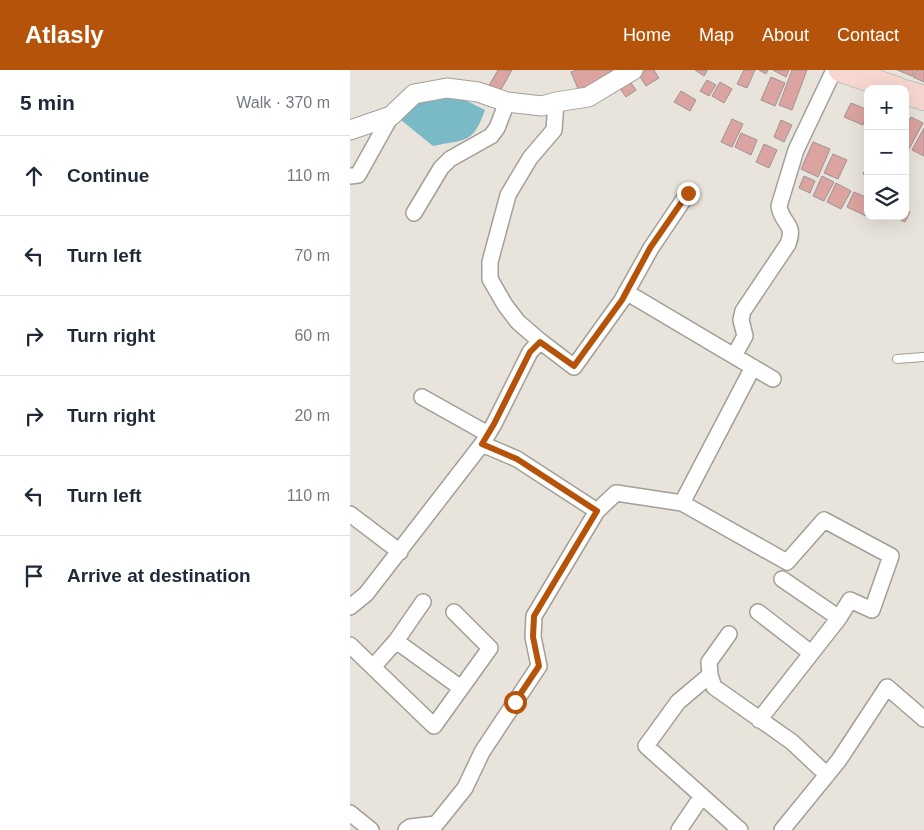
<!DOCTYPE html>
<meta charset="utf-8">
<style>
:root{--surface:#fff;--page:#f2f2f3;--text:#1f2937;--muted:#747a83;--line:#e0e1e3;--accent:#b45309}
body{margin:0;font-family:Arial,sans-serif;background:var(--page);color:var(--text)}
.controls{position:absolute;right:15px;top:15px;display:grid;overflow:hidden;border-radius:10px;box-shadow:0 5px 20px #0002}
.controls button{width:45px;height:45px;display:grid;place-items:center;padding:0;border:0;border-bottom:1px solid var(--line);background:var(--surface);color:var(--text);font:25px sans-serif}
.stop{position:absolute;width:15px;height:15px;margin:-11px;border:4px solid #b45309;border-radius:50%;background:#fff}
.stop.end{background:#b45309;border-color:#fff;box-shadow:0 1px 5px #0008}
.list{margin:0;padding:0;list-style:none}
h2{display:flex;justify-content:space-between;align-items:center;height:65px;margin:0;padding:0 20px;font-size:21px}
h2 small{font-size:16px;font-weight:400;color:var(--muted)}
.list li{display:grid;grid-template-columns:32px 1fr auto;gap:15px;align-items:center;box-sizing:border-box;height:80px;padding:0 20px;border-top:1px solid var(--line)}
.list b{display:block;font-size:19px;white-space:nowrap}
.list em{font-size:16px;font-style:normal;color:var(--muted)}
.icon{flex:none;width:28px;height:28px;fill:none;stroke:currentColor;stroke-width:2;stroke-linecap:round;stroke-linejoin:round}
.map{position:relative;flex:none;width:574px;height:760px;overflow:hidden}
header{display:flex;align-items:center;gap:30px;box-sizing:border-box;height:70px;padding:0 25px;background:var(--accent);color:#fff}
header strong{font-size:24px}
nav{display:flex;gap:28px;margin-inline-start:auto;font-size:18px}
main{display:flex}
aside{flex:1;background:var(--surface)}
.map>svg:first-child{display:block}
.water{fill:#7abac6}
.building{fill:#dca4a1;stroke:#9e9393}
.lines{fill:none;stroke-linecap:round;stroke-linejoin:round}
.service-casing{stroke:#a39e96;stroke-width:10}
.minor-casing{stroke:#a39e96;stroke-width:18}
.tertiary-casing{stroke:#a39e96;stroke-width:21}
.primary-casing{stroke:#c3c3c2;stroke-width:26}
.service{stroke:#fff;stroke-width:8}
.minor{stroke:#fff;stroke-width:15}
.tertiary{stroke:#fff;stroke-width:19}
.primary{stroke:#f7d6d0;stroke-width:24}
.route{stroke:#b45309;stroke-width:6}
</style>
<header>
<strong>Atlasly</strong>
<nav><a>Home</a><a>Map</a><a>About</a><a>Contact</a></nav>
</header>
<main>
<aside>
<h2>5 min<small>Walk · 370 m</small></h2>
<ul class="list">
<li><svg class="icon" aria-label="ahead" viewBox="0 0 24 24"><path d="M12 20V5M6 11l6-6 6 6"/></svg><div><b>Continue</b></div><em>110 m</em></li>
<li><svg class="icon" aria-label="left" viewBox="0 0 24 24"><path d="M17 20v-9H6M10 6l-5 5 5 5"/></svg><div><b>Turn left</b></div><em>70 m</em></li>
<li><svg class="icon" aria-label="right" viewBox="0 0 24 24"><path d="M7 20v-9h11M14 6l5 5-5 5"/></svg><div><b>Turn right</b></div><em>60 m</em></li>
<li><svg class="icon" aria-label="right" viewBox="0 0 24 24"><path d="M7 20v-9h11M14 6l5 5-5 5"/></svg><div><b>Turn right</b></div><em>20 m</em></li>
<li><svg class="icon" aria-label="left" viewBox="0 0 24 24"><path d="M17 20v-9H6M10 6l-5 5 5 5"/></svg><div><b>Turn left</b></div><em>110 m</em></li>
<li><svg class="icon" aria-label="arrive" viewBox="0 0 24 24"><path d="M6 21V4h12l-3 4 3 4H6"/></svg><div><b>Arrive at destination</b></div></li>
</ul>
</aside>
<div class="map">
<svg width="574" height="760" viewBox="0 0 574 760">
<rect width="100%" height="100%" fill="#e9e4db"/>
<path class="water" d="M103,24L135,40C123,74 116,69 83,76L51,50C63,24 76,25 103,24Z"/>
<path class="building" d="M148,0H162L149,23L138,17Z
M226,0H268L229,21L221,2Z
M296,0H304L309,8L296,16L289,5Z
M345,0H357V1L354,6Z
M394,0H405L397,18L387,14Z
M409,0H418L416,4Z
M423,0H439L436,7Z
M442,0H457L442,40L429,35Z
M547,0H564L562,6Z
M566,0H574V12L563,7Z
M421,7L435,13L425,36L411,30Z
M279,10L286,20L276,27L269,17Z
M357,10L366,15L359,26L350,21Z
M370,12L382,19L374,33L362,26Z
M331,21L346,30L340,41L324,32Z
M501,33L518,40L513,55L494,47Z
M561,47L573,53L559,79L555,77V58Z
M382,49L393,54L382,77L371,72Z
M431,50L442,55L434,72L424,67Z
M574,58V86L562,80Z
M391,63L407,70L401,85L385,77Z
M463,72L480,79L468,107L451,99Z
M414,74L427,80L419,98L406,92Z
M483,84L497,90L488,109L474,103Z
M518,94V106L513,104Z
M454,106L465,111L460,123L449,118Z
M472,106L484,112L474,131L463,126Z
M486,113L501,121L491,139L477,132Z
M504,122L518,128L516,146L497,137Z
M555,140L560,142L555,152L542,146H555Z"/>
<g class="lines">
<g class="service-casing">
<path id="service" d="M547,289L574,287"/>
</g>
<g class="minor-casing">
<path id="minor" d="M0,106L8,105L41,46
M64,143L91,98L100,89L141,66L147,58L157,32
M276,222L423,309
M190,271L224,297L272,230L301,178L338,123
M384,286L395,266L391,250L393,241L438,174C446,153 432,155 429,136L446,80L484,0
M72,327L138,364
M332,433L403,297
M247,441L266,423L332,433L437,492L474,450L541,486L522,540L500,530L489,548
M0,444L50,482
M0,537L16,524L132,374L144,354L180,282L190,271L168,252L155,235L140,209V192L158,125L180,88L204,60L206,32
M408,542L461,583
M46,571L111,618
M0,575L84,656L140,578L104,542
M23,597L46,571L73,532
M360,605L364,617L442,672L477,705
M409,650L489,548L432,509
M352,726L296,676L328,632L360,605L359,592L379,564
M0,743L21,760
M56,760L60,757L86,754L115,718L132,682L189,596L183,567L184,546L247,441L167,389L132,374
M329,760L352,726L390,760
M432,760L489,690L537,617L574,649"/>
</g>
<g class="tertiary-casing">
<path id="tertiary" d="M0,60L41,46L64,24L97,18L128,22L157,32L192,36L206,32L238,27L283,0"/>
</g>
<g class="primary-casing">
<path id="primary" d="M491,0L547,19
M555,22L574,28"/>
</g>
<use href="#service" class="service"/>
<use href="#minor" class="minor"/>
<use href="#tertiary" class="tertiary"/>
<use href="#primary" class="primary"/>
</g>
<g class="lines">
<path class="route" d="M165,632L189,596L183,567L184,546L247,441L167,389L132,374L144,354L180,282L190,272L224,296L272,230L300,178L338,123"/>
</g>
</svg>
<div class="controls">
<button>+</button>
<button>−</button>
<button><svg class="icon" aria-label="layers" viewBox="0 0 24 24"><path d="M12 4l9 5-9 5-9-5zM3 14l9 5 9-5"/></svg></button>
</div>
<div class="stop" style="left:165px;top:632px"></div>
<div class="stop end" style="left:338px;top:123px"></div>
</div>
</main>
